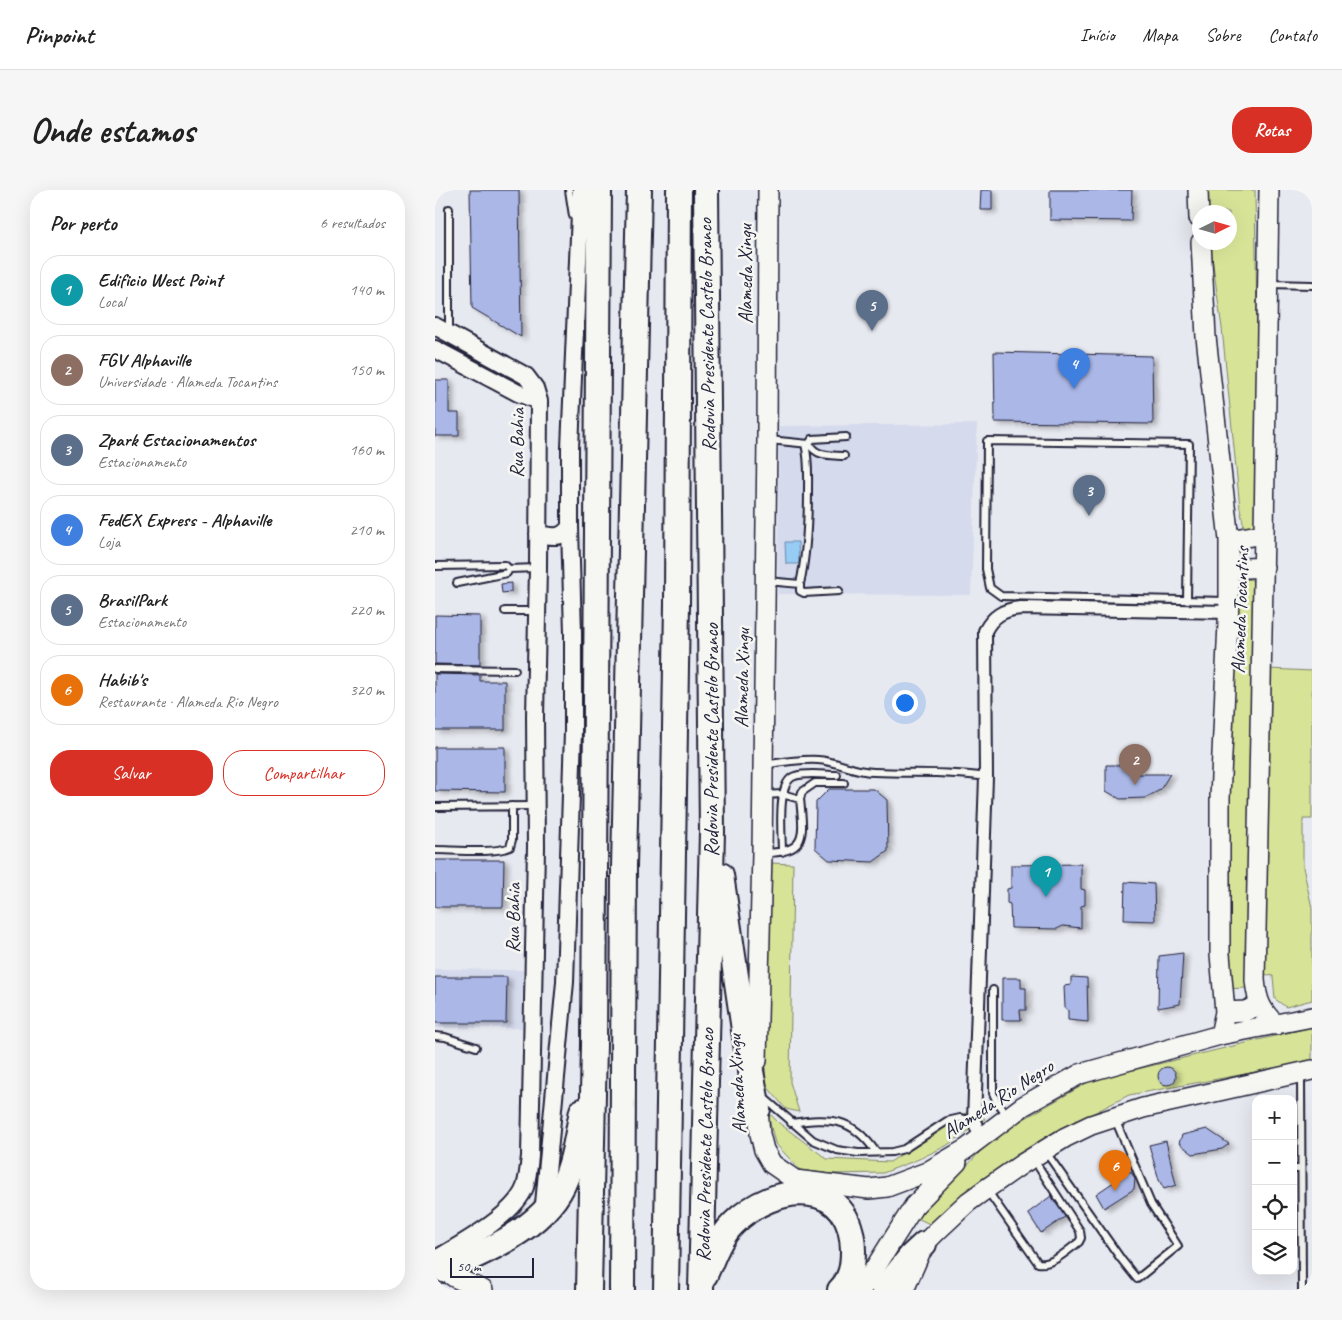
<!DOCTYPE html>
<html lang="pt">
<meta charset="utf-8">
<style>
:root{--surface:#fff;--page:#f6f6f6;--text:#222;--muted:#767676;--line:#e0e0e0;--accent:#d93025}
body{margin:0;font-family:Caveat,sans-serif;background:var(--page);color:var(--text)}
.controls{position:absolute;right:15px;bottom:15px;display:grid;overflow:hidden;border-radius:10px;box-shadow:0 5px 20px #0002}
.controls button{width:45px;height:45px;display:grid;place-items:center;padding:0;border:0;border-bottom:1px solid var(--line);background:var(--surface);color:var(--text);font:25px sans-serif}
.compass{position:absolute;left:757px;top:15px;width:45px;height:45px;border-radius:50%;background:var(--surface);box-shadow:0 5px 20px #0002;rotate:85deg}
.scale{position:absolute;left:15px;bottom:12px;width:84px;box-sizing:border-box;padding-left:5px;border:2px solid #22223b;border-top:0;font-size:14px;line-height:18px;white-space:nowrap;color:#22223b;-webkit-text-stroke:4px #f6f6f2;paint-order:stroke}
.you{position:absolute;left:469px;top:512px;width:18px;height:18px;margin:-12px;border:4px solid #fff;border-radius:50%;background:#1a73e8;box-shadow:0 0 0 8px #1a73e833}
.badge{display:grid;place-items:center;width:32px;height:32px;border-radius:50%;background:var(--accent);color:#fff;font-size:16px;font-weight:700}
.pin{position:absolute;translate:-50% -41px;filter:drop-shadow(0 1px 2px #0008)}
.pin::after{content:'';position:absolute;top:26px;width:18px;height:15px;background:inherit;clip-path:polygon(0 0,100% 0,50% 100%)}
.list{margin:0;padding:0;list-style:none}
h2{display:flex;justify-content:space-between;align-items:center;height:65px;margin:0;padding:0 20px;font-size:21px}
h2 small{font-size:16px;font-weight:400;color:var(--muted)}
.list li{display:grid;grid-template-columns:32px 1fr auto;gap:15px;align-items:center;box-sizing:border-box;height:70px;margin:0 10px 10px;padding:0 10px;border:1px solid var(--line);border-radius:20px}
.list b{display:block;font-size:19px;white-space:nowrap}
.list p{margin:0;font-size:16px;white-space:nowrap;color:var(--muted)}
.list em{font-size:16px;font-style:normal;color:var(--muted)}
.actions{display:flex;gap:10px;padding:15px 20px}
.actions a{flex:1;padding:11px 0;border:1px solid var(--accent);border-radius:20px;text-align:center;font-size:18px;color:var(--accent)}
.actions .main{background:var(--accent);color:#fff}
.icon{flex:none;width:28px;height:28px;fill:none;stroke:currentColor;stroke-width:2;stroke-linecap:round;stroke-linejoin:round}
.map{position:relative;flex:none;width:877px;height:1100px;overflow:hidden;border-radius:20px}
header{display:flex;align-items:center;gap:30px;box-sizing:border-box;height:70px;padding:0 25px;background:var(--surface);border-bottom:1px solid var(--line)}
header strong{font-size:24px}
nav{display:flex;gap:28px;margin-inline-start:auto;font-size:18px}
.intro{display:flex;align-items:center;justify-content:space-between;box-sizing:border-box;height:120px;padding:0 30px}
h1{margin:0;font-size:35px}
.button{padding:12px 22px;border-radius:20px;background:var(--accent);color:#fff;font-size:18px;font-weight:700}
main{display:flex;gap:30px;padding:0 30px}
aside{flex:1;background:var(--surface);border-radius:20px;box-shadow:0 5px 20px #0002}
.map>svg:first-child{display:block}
.built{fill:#d5daed}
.green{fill:#d7e497;stroke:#7c8369}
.water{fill:#97cdf5;stroke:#6889ab}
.building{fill:#aab7e7;stroke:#22223b;filter:url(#shadow)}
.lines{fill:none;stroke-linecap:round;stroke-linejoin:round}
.service-casing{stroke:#22223b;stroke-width:10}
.minor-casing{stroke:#22223b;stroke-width:16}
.tertiary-casing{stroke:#22223b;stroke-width:20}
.secondary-casing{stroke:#22223b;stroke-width:22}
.motorway-casing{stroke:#22223b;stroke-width:28}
.service{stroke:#f6f6f2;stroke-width:6}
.minor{stroke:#f6f6f2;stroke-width:12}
.tertiary{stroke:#f6f6f2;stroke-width:16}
.secondary{stroke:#f6f6f2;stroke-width:19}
.motorway{stroke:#f6f6f2;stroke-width:24}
.labels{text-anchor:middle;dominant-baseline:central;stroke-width:5;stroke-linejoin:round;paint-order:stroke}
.street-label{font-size:20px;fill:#22223b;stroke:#f6f6f2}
</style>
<header>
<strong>Pinpoint</strong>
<nav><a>Início</a><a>Mapa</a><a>Sobre</a><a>Contato</a></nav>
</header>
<div class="intro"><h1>Onde estamos</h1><a class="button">Rotas</a></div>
<main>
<aside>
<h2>Por perto<small>6 resultados</small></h2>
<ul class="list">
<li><span class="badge" style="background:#0f9aa8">1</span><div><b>Edificio West Point</b><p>Local</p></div><em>140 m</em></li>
<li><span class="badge" style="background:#8d6e63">2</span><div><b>FGV Alphaville</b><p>Universidade · Alameda Tocantins</p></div><em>150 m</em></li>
<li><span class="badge" style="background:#5c6f8a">3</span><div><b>Zpark Estacionamentos</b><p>Estacionamento</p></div><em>160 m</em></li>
<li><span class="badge" style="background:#3f7fe0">4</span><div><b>FedEX Express - Alphaville</b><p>Loja</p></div><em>210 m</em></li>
<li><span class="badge" style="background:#5c6f8a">5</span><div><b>BrasilPark</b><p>Estacionamento</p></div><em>220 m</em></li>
<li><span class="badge" style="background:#e8710a">6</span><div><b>Habib's</b><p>Restaurante · Alameda Rio Negro</p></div><em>320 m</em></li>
</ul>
<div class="actions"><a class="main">Salvar</a><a>Compartilhar</a></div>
</aside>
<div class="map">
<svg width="877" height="1100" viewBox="0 0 877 1100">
<defs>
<filter id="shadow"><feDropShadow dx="4.5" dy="2.5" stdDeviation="2.5" flood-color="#0004"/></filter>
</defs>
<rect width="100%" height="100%" fill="#e7e9f0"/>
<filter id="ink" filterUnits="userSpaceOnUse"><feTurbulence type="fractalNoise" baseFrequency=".02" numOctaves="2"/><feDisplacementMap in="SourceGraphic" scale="10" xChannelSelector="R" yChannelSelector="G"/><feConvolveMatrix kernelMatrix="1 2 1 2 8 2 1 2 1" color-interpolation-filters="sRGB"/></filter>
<g filter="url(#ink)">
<path class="built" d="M542,234L536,405L343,404L344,236Z
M0,779L88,780L87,838H0Z"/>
<path class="green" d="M769,0H820L825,340L809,337L805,318L787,138L775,53L794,52V22H770Z
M815,389L820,393L814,795L810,798L790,799V650L801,408L806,391Z
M833,479L877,481V629H868V677L877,718V810L851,817L840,809L838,786L828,784Z
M334,673L358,674L355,892L364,922L351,919L330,894Z
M877,837V872L694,905L645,930L566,980L497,1035L482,1028L561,945L657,890Z
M540,917L550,929L511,956L484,969L448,983L395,984L365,980L340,953L332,921L344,933L392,969L455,972Z"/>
<path class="water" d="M350,352H363L364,374H351Z"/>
<path class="building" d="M35,0H84L86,147L37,118Z
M546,0H557V20H545Z
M615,0H697L696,31L615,30Z
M559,162L717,166L718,234L560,232Z
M0,190H14V223H24V246H0Z
M76,393V402L67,403L66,394Z
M0,425L45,426V475L0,474Z
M0,484L45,485V491H70V540H0Z
M0,557H70V602L0,601Z
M671,575H701V584H735L725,600L710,608L685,609L671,601Z
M394,599H439L452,610L453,661L438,672L394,670L380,658L381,612Z
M0,670H69L68,717H0Z
M646,674V699L650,700V715L646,716V738L628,736L622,739L576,738L575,714L572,713V699L576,698V675Z
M690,692L719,694L720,731L689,730Z
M748,763L745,814L723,818L724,766Z
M0,787H72L71,833H0Z
M636,787L652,788L653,832L633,830V820L630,818L629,796L636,795Z
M567,788H586V798H591V820H585L586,830H567Z
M723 886a9 9 0 1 1 18 0a9 9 0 1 1-18 0Z
M772,939L794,954L787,959L758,964L744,953L747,945Z
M731,951L741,995L729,999L724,990L714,955Z
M695,981L700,988L699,999L669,1018L661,1004Z
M616,1006L630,1027L606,1043L593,1023Z"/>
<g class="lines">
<g class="service-casing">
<path id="service" d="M134,0L138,26
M834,94L877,95
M14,141V19
M334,250L374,254C382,267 395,265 409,266
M374,254L377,249L411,247
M0,376L70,375L74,379
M332,391L365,394C372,363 373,332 373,301C373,285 374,269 370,254
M22,393L72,383L74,379L102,378
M365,394V401L369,403L404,401
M752,411L754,254L552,251L551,379L555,398L566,406L792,411
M70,421H101
M0,479L80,480
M329,575C347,572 365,569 383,570C402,571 419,582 439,582C477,584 513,581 551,587
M365,609L367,602L380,593H409
M0,617L100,616
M0,660C19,660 59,664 75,657L77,650V616
M347,662C347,645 341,591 360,586C372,582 389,585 402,585
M328,663C372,663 369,647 365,609L347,604L329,605
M558,800V903L561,910L572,925
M0,846L10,847L41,857
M866,886L867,1100
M328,907L378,950L402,960L423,963L457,962L469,959L512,931L525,928L539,931
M356,933C395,928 416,926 441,962
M610,961L686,1069L702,1089L743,1056L716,1014L680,929
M858,979H866
M552,1000L603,1073C617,1076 633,1060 644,1052L646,1048L645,1041L599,970"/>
</g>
<g class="minor-casing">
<path id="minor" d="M546,948L539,931L551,587L550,441C558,426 568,420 585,418L794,422"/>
</g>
<g class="tertiary-casing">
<path id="tertiary" d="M0,136L91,186L100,198L104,211L103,378L100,526L101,657L95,966C94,976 93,987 90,997C80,1025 26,1054 1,1069
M0,159L83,203L104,211
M103,344C118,346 125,350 135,337
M105,1023L109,1014L130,792L138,542V443L135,337V258L146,0"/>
</g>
<g class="secondary-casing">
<path id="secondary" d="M763,0L764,28
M834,0L829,344L820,790C822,811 826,820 841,835
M766,52L771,147L794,350V411L785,608V764L790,822L785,845
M794,350L829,344
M795,379L829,377
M790,822L810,821L825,815
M322,871L327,663L332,250L333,0
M322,906L325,944L329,960L337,974L360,990L434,999L452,997L492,982L531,959L588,916L645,884L785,845L877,827
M0,1069L9,1080L19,1087L48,1100
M426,1100L479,1016L522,972
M469,1100L489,1054L502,1041L533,1012L551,999L587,974L631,947L656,935L708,918L877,880"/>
</g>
<g class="motorway-casing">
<path id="motorway" d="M286,685L312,860L323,919
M9,1080C51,1062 107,1038 128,995C139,972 142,945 147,921
M270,1085C278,1068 284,1048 298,1034C339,992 417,986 418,1061C418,1076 416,1089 405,1100
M154,1100L159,855L164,0
M187,1100L189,676L204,0
M231,1100L242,414L244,0
M266,1100L277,642L271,0
M449,1100L476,1066L489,1054"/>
</g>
<use href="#service" class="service"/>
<use href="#minor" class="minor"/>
<use href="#tertiary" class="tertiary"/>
<use href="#secondary" class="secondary"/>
<use href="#motorway" class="motorway"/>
</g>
</g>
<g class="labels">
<g class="street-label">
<text transform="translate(310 84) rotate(-90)">Alameda Xingu</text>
<text transform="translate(272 145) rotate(-91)">Rodovia Presidente Castelo Branco</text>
<text transform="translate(82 253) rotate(-89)">Rua Bahia</text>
<text transform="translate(805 420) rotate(-88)">Alameda Tocantins</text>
<text transform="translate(307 488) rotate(-89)">Alameda Xingu</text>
<text transform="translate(276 550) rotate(-90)">Rodovia Presidente Castelo Branco</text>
<text transform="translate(78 728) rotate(-89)">Rua Bahia</text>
<text transform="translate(302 894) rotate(-93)">Alameda Xingu</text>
<text transform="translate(563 909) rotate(-33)">Alameda Rio Negro</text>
<text transform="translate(270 955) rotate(-89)">Rodovia Presidente Castelo Branco</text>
</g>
</g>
</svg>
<div class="controls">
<button>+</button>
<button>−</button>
<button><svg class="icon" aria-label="locate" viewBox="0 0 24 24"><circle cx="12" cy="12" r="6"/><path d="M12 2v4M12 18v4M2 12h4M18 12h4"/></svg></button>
<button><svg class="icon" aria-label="layers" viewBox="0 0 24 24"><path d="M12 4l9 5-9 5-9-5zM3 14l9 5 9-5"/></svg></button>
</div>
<svg class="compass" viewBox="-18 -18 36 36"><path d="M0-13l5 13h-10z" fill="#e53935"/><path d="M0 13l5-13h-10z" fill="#767676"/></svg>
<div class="scale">50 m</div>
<div class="you"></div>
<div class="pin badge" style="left:611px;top:707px;background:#0f9aa8">1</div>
<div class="pin badge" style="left:700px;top:595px;background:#8d6e63">2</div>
<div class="pin badge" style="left:654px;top:326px;background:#5c6f8a">3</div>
<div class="pin badge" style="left:639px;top:199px;background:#3f7fe0">4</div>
<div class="pin badge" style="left:437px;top:141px;background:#5c6f8a">5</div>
<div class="pin badge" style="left:680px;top:1001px;background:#e8710a">6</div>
</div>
</main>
